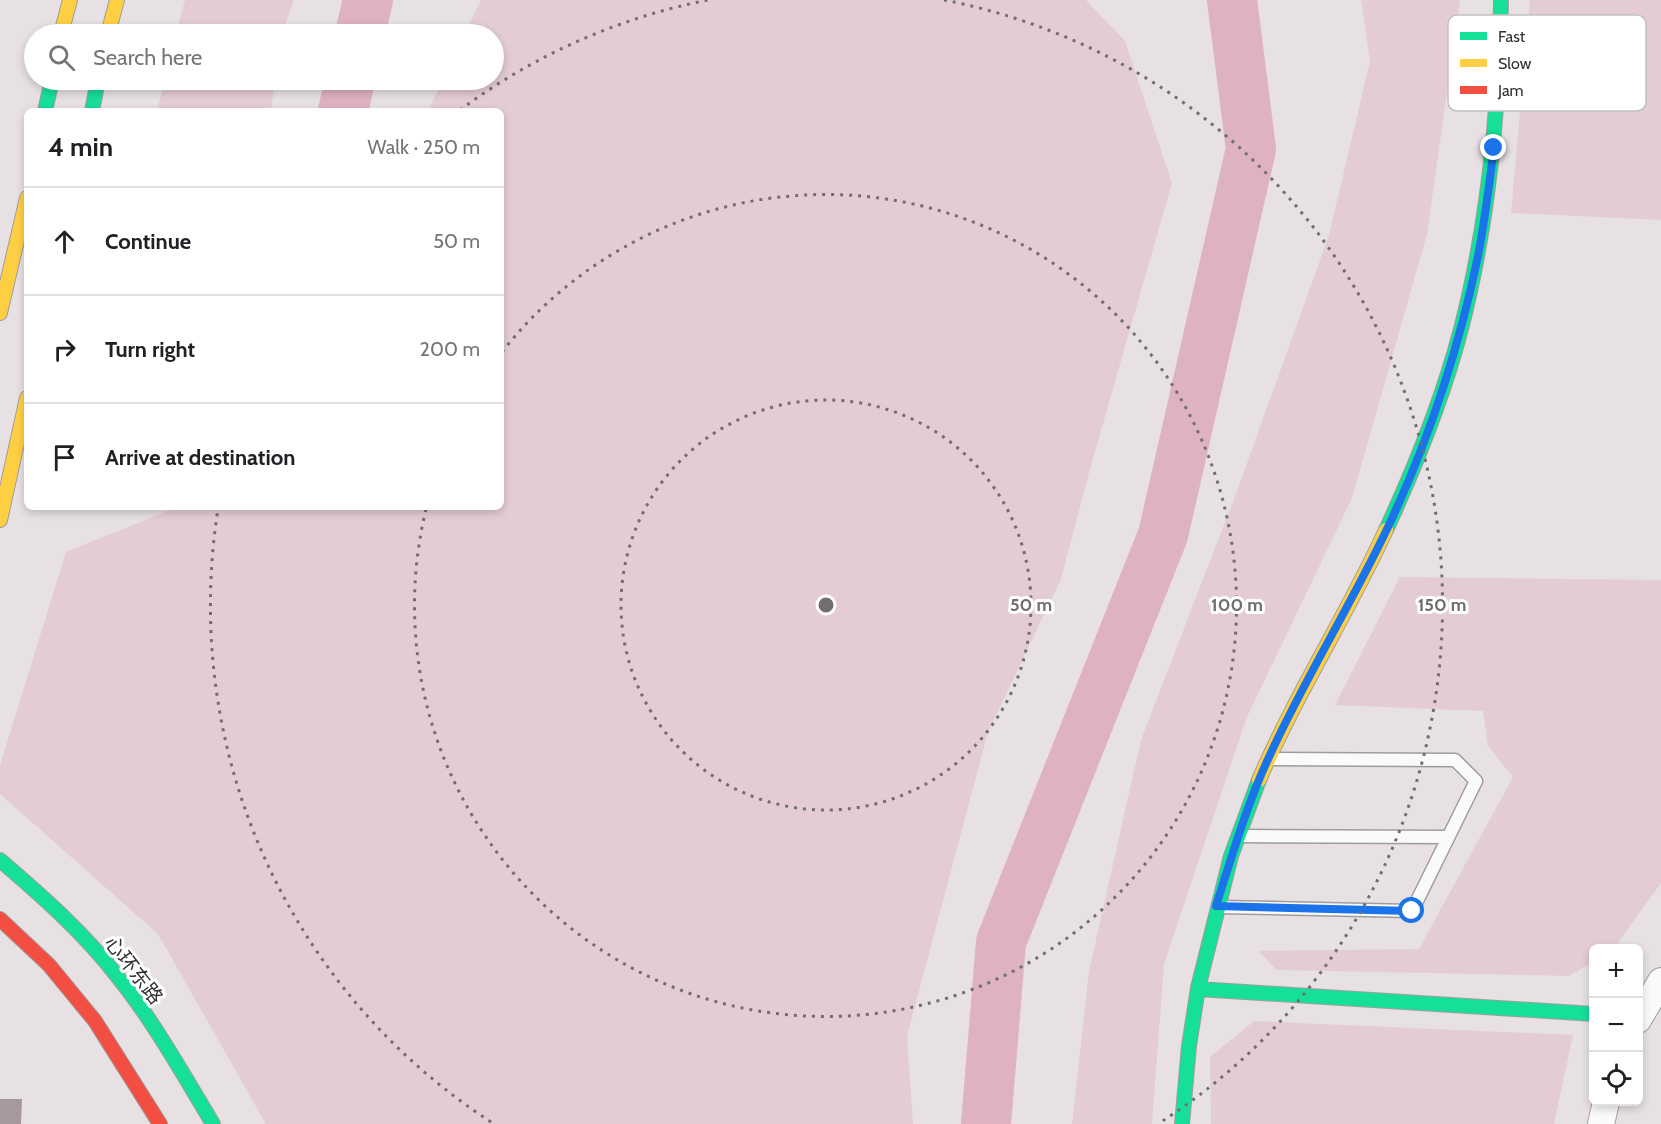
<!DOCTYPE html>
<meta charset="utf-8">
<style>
:root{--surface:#fff;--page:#f2f2f2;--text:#202124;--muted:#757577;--line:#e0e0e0}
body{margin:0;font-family:Cabin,"Noto Sans SC",sans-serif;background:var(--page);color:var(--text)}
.controls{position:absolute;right:18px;bottom:18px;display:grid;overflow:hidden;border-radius:9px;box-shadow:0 3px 9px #0003}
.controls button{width:54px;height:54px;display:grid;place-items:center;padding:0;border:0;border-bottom:2px solid var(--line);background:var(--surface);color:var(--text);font:30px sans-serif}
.stop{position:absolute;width:18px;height:18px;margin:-14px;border:4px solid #1a73e8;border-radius:50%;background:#fff}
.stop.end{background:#1a73e8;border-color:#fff;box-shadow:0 2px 6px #0008}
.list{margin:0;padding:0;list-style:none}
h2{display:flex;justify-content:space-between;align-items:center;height:78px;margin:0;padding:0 24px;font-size:26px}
h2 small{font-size:20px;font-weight:400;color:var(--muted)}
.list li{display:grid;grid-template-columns:39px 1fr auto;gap:18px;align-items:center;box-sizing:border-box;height:108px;padding:0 24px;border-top:2px solid var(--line)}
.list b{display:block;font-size:22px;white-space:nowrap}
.list em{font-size:20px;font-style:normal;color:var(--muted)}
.icon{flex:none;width:33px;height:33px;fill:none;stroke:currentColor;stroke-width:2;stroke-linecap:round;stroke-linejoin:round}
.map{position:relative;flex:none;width:1661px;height:1124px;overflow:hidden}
.search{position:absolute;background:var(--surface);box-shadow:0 3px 9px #0003;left:24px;top:24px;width:480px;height:66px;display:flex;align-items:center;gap:15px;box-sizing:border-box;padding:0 21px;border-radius:33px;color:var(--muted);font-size:22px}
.panel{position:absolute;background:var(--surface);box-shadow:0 3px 9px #0003;left:24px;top:108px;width:480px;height:402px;border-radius:9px}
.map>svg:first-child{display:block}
.green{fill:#e4ccd5}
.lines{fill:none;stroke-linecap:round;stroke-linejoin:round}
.river{stroke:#deb2c3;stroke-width:50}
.building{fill:#a5989e}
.lane-casing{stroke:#a09c9e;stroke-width:15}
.street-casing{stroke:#a09c9e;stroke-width:28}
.fast-casing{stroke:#a09c9e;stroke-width:16}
.slow-casing{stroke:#a09c9e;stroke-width:16}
.jam-casing{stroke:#a09c9e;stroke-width:16}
.lane{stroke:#fbfafb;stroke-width:12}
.street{stroke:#fbfafb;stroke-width:26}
.fast{stroke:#16e098;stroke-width:14}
.slow{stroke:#ffcf43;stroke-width:14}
.jam{stroke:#f24e42;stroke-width:14}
.route{stroke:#1a73e8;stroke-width:8}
.ring{fill:none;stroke:#726e70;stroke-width:3;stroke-dasharray:3 6}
.labels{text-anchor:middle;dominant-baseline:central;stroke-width:6;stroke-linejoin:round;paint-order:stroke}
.street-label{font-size:20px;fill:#333031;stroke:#fff}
.key{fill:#fff;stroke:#c2c1c1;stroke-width:1.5}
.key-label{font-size:16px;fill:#333031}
.centre{fill:#726e70;stroke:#fff;stroke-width:3}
.ring-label{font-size:18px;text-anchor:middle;font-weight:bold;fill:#726e70;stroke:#fff;stroke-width:6;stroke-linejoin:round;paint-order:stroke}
</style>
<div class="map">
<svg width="1661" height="1124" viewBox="0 0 1661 1124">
<rect width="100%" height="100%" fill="#e7e1e4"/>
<path class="green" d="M185,0H294L282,34H176Z
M481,0H1086L1125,41L1172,183L1090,469L1061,579L988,732L907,1036L913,1124H266L158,934L0,794V765L66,552L177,507H501V111H428L443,80H494V34H464Z
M1361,0H1460L1427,234L1352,498L1247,717L1164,964L1152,1124H1072L1089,971L1141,740L1237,491L1329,235L1370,61Z
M1530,0H1661V220L1511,213Z
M165,80H275L271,111H157Z
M1400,577L1661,580V883L1614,948H1594L1593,962L1569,976L1276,970L1259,951L1419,949L1513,777L1488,746L1483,711L1335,705Z
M1254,1021L1573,1035L1554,1124H1211L1210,1057Z"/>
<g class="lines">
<path class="river" d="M360,34L368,0
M343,111L350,80
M986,1124L1001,942L1163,535L1251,149L1232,0"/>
</g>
<path class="building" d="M0,1099H22L21,1124H0Z"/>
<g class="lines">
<g class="lane-casing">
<path id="lane" d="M1240,836L1448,837
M1220,907L1412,911L1476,781L1455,760L1272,759"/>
</g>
<g class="street-casing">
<path id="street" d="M1638,1020L1661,981
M1601,1124L1606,1102"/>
</g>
<g class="fast-casing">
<path id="fast" d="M45,111L52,80
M92,111L98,80
M1386,530C1416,465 1443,398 1461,329C1489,221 1499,111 1501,0
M0,860C42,896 84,933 118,977C154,1022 183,1074 213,1124
M1198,989L1594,1014
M1182,1124L1189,1046L1198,988L1231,856L1259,780"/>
</g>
<g class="slow-casing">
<path id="slow" d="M61,34L70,0
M108,34L117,0
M0,313L27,198
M0,520L27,398
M1259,780C1296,694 1347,615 1386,530"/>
</g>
<g class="jam-casing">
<path id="jam" d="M0,919L49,965L95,1021L160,1124"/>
</g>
<use href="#lane" class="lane"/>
<use href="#street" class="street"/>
<use href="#fast" class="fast"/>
<use href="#slow" class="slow"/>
<use href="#jam" class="jam"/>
</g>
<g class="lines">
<path class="route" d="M1412,911L1216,906C1232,856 1247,804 1269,757C1305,678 1351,605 1388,527C1428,442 1459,348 1478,256C1485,220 1489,184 1494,148"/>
</g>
<g class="ring">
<circle cx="826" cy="605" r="205"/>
<path d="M502 352A411 411 0 1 1 426 509"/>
<path d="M491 1122A616 616 0 0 1 218 509M460 110A616 616 0 0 1 708 0M944 0A616 616 0 0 1 1161 1122"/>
</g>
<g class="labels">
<g class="street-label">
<text transform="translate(134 970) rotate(52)">心环东路</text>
</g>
</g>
<rect x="1448" y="15" width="198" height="96" rx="9" class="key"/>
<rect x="1460" y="32" width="27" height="8" fill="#16e098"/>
<rect x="1460" y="59" width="27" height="8" fill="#ffcf43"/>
<rect x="1460" y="86" width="27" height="8" fill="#f24e42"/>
<g class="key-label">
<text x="1498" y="42">Fast</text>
<text x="1498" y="69">Slow</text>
<text x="1498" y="96">Jam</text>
</g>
<circle cx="826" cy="605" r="9" class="centre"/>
<g class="ring-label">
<text x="1031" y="611">50 m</text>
<text x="1237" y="611">100 m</text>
<text x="1442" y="611">150 m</text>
</g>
</svg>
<div class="controls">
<button>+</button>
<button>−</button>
<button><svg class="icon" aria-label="locate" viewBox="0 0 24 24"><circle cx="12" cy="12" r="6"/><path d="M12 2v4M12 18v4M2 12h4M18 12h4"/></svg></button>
</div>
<div class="stop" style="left:1412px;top:911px"></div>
<div class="stop end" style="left:1494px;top:148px"></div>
<div class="search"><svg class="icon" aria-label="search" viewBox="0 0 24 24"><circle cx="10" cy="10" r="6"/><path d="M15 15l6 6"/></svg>Search here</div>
<section class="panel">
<h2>4 min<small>Walk · 250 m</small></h2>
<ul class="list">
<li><svg class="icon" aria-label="ahead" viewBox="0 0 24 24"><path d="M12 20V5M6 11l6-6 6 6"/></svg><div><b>Continue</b></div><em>50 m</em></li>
<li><svg class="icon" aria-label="right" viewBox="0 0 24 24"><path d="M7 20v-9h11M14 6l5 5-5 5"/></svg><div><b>Turn right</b></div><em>200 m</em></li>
<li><svg class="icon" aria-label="arrive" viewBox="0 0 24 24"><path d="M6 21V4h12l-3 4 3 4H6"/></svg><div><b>Arrive at destination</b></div></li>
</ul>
</section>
</div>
